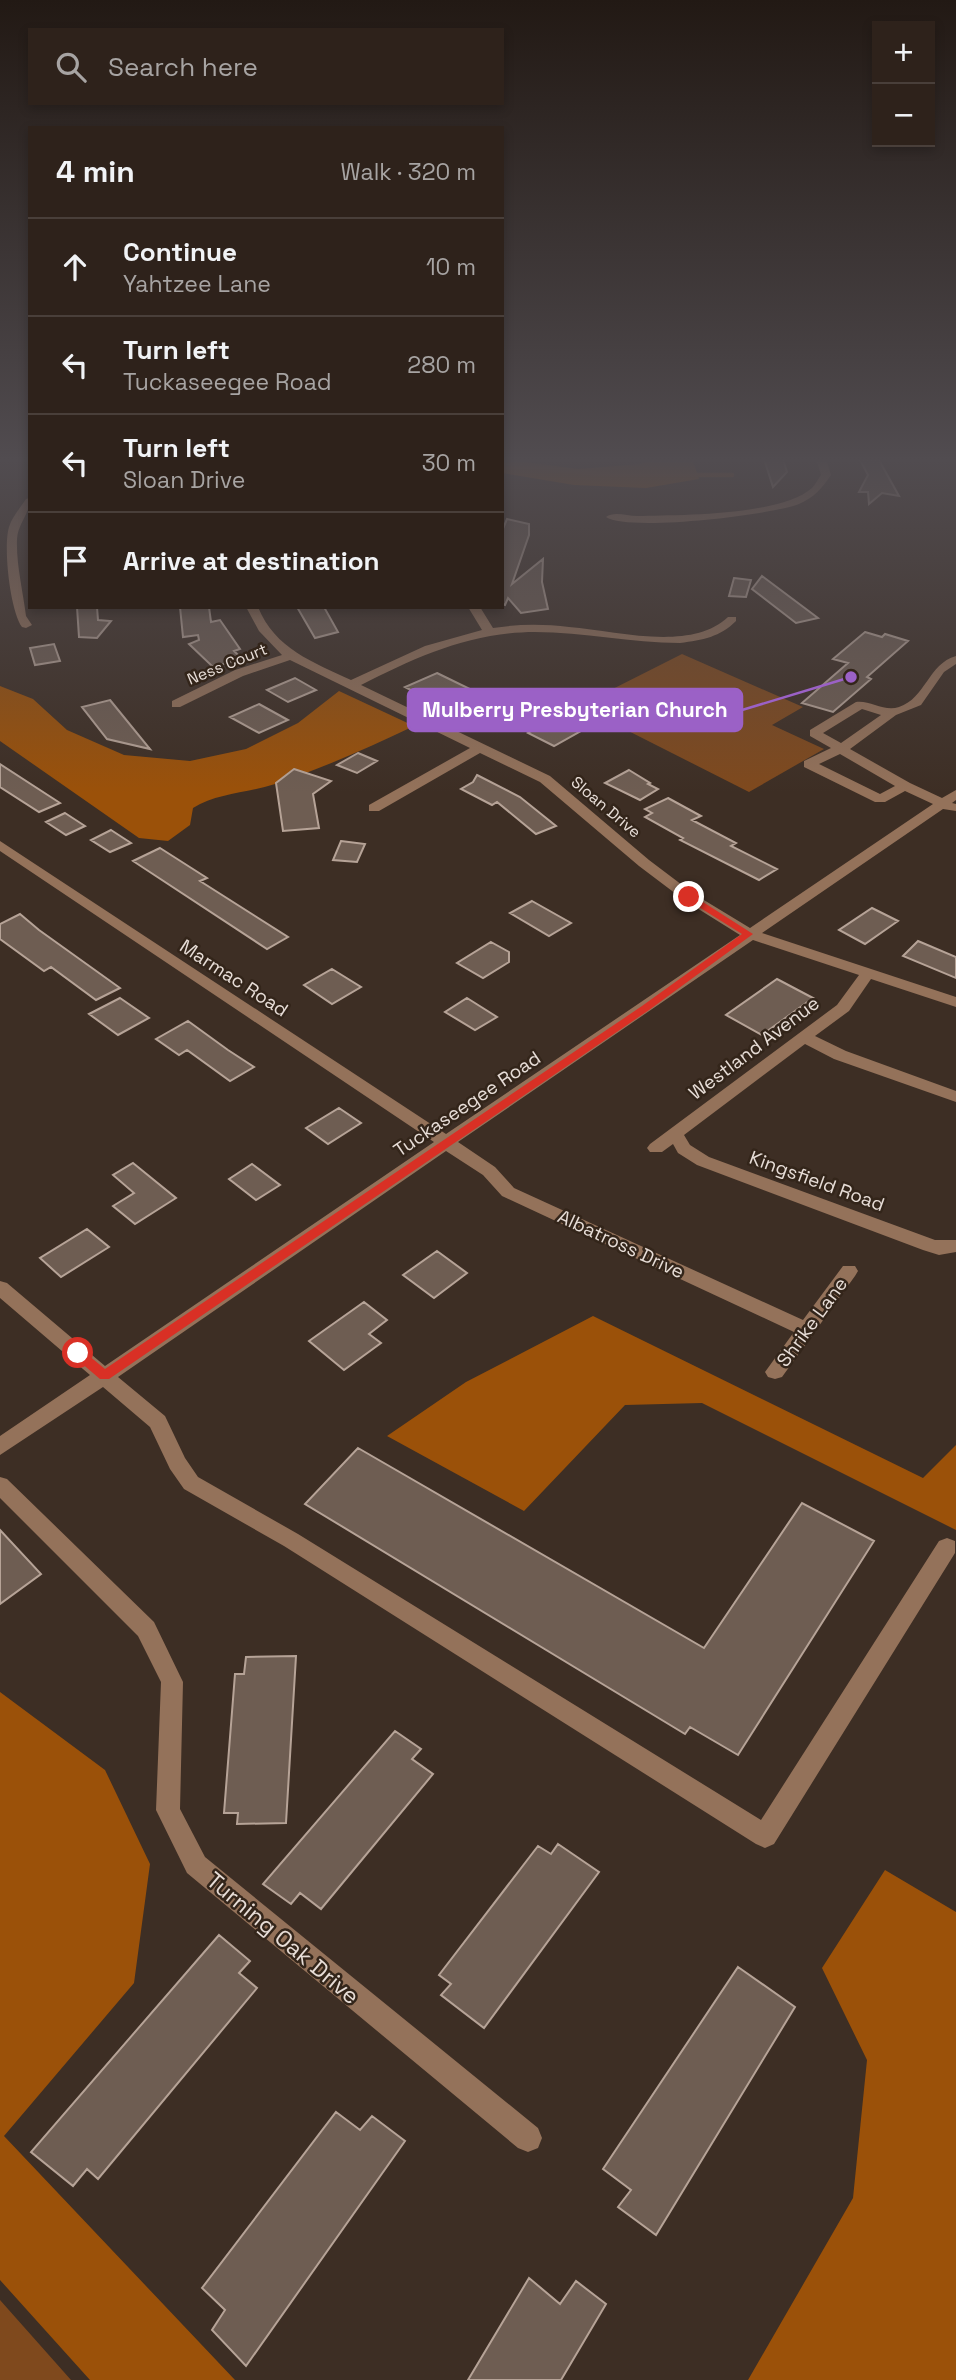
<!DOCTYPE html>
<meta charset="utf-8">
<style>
:root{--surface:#2e221b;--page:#362a24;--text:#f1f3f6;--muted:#a7a4a3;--line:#493f3a}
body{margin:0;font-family:"Space Grotesk",sans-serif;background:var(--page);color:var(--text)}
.controls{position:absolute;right:21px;top:21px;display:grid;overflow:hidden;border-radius:0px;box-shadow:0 4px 10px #0003}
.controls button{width:63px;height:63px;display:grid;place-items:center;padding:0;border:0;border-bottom:2px solid var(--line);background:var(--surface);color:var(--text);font:35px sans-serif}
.stop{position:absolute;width:21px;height:21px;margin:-16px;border:5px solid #d93025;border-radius:50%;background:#fff}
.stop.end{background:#d93025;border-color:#fff;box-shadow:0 2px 7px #0008}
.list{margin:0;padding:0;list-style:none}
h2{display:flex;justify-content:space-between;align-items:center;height:91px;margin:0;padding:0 28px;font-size:30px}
h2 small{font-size:23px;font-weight:400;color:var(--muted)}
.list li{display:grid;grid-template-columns:46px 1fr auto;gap:21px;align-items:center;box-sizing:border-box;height:98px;padding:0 28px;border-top:2px solid var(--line)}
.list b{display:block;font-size:26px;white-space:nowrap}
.list p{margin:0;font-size:23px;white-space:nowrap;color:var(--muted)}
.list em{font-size:23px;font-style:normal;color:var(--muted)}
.icon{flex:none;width:38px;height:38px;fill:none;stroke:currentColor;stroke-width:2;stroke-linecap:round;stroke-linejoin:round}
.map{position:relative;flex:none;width:956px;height:2380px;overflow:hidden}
.search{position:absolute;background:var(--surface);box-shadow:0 4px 10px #0003;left:28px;top:28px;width:476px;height:77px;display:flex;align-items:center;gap:18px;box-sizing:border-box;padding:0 24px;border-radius:0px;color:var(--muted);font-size:26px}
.panel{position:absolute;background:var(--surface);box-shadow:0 4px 10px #0003;left:28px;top:126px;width:476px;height:483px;border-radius:0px}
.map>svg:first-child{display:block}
.green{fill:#7f491d}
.forest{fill:#9b5109}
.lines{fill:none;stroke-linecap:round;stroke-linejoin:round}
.stream{stroke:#9f5511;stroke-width:4.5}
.building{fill:#6e5d52;stroke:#b6a397;stroke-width:2}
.minor{fill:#94725a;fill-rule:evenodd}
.route{fill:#d93025}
.labels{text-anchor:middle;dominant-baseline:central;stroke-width:5;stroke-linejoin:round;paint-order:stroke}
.far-street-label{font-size:16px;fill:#e7ddd7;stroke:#33251a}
.street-label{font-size:19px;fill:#e7ddd7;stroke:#33251a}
.near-street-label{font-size:23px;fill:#e7ddd7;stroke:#33251a}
.leader{fill:none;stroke:#9b61c6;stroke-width:2.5}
.callout-dot{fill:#9b61c6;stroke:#33251a;stroke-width:2.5}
.callout{fill:#9b61c6;stroke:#9b61c6;stroke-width:2.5}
.callout-label{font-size:21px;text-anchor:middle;font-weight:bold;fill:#fff}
</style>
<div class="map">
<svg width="956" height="2380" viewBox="0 0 956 2380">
<rect width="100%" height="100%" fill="#3d2e24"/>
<path class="green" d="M682,654L803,707L772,725L824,749L749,792L579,706Z
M0,2300L71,2380H0Z"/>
<path class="forest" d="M502,459L578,469L641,464L655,459H701L693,461L699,479L646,488L574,485L502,473Z
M0,686L33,699L67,730L124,755L190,761L246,749L298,723L339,691L414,726C368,748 323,768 275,784C248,793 217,793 193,808L190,825L168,841L139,838L0,741Z
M593,1316L923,1478L956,1445V1530L702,1403L625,1405L524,1511L387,1436L466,1382Z
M0,1692L105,1770L150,1864L134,1983L4,2136L235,2380H90L0,2280Z
M885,1870L956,1912V2380H748L853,2198L867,2060L822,1968Z"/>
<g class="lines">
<path class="stream" d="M502,465L614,475H732"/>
</g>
<path class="building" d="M764,459H783L787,472L773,487Z
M860,460H879L899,496L882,493L869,504L868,492H859L868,475Z
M507,519L529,524V535L512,584L543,559L542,582L548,609L521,613L508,598L505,605L502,604V531Z
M762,576L818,618L796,623L752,589Z
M734,578L751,580L746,597L729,596Z
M77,607H97L98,620L111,621L97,638L79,637Z
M180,607H209L211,622L220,620L240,649L234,651L242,659L213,667L189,644L199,640L198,635L183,637Z
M297,607H324L338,632L315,638Z
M865,632L882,637L885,634L908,641L867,677L871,679L833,712L802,703L848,663L833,659Z
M54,644L60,661L35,665L30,648Z
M437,673L511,709L489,720L437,694L428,699L405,687Z
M295,678L316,690L288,702L267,690Z
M110,700L150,749L107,739L82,707Z
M259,704L288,720L259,733L230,717Z
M552,719L559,723L579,732L554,746L528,733Z
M358,753L377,761L357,773L337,765Z
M0,764L60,803L39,812L0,787Z
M294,769L331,781L313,794L319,828L283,831L276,783Z
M629,770L650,783L648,784L658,789L640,800L605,783Z
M477,775L520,797L556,826L536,834L497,802L492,805L461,789L473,782Z
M668,798L701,816L692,820L736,843L731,846L777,869L759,880L680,840L683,838L645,817L652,813L645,809Z
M65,813L85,826L66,835L46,822Z
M111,830L131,843L110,852L91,840Z
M341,841L365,844L357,862L333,860Z
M160,848L207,878L200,881L288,937L267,949L133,861Z
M532,901L571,923L549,936L510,913Z
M872,908L898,921L865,944L839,930Z
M20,914L39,930L120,988L96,1000L51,967L44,971L0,939V924Z
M918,941L956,957V978L903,956Z
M491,942L509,952V962L483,978L457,963Z
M332,969L361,987L332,1004L304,985Z
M777,979L813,998L762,1035L726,1015Z
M120,998L149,1018L118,1035L89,1014Z
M467,998L497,1017L475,1030L445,1012Z
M188,1021L228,1050L254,1067L230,1081L187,1050L179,1055L156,1039Z
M339,1108L361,1123L328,1144L306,1128Z
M133,1163L176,1198L135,1224L113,1206L134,1193L113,1175Z
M252,1164L280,1185L256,1200L229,1179Z
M87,1229L109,1247L61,1277L40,1258Z
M437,1251L467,1273L434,1298L403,1275Z
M364,1302L387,1320L369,1334L381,1343L344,1370L309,1341Z
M358,1448L704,1648L802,1503L874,1541L738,1755L690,1727L685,1734L305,1504Z
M0,1530L41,1574L0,1604Z
M296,1656L286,1823L237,1824L238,1813H224L235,1674H244L246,1657Z
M395,1731L421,1749L412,1759L433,1774L321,1909L300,1893L291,1904L263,1884Z
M558,1844L599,1872L484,2028L441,1995L451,1984L439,1975L538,1846L551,1854Z
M219,1935L250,1961L239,1973L257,1988L98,2179L87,2169L73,2186L31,2152Z
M738,1967L795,2007L656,2235L618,2207L631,2190L603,2169Z
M336,2112L360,2130L372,2116L405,2141L246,2366L212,2330L225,2310L202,2288Z
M529,2278L560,2304L576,2281L606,2304L561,2380H468Z"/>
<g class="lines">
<path class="minor" d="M816,459H826L831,475C822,488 815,497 799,504C771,515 628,532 606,517C614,511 627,516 637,516C679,515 780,516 812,488C815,485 818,479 821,475Z
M30,498C30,514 18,523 17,539C16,564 23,591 26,616L32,625L26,628L22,627C10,610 3,547 9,527C12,517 21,507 26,499Z
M246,607H258C275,649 313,662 351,680L425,646L482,630L468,607H480L493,628C518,624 544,624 569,627C617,631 691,652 728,617H736V621C720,637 703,640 680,643C631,643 584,632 535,632C471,632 416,657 361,685L550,776L649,860L694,894L750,928L933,804L905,791L885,802H875L804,767V761L831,748L810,736V730L856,702C870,700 884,712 899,707C926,698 928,664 956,656V664L944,672L921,705L896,715L850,749L910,783L942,798L956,790V800L952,803L956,804V811L943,809L762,933L956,997V1007L871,979L849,1011L815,1036L846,1051L956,1091V1102L834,1059L805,1044L684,1135L690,1145L709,1157L935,1240H956V1252L939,1255L923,1250L697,1165L678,1153L673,1144L662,1152H650L647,1148L650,1144L837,1005L859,975L753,940L458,1142L495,1167L514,1188L803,1320L843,1266H855L858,1271L855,1276L782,1377L775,1379L768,1377L765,1372L794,1332L502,1196L483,1175L446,1151L118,1377L165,1416L185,1458L198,1477L298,1534L761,1820L939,1541L947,1538L955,1541V1553L774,1844L765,1848L756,1844L284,1546L184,1489L170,1469L150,1427L103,1387L0,1455V1436L90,1375L0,1298V1281L7,1283L105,1366L434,1142L0,851V841L446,1134L740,935L684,900L639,866L540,782L480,753L379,811H369V805L470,748L290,660L243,676L180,707H172V701L235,670L282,655L259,631ZM862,709L881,715L841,743L823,733ZM840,754L895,786L880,794L819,764Z
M0,1477L7,1479L154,1622L183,1682L180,1809L205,1857L538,2128L542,2138L538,2148L528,2152L518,2148L187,1873L156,1810L161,1682L138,1636L0,1498Z"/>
</g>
<linearGradient id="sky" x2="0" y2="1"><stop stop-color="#221914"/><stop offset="0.58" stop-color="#514c50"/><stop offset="1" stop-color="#514c50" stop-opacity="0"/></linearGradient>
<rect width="956" height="793" fill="url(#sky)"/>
<path class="route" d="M686,895H692L753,934L649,1010L109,1379H100L73,1356V1350H82L105,1369L642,1006L742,934L686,899Z"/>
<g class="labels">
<g class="far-street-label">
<text transform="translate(227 664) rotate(-22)">Ness Court</text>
<text transform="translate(606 807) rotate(40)">Sloan Drive</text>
</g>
<g class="street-label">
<text transform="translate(234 978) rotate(33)">Marmac Road</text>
<text transform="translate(754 1048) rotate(-37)">Westland Avenue</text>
<text transform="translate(467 1104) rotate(-34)">Tuckaseegee Road</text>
<text transform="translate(817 1181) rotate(20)">Kingsfield Road</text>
<text transform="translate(621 1244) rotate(25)">Albatross Drive</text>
<text transform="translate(812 1322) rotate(-54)">Shrike Lane</text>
</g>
<g class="near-street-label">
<text transform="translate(283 1938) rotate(40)">Turning Oak Drive</text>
</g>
</g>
<path class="leader" d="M851 677L742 710"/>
<circle class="callout-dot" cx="851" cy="677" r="7"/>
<rect class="callout" x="408" y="689" width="334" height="42" rx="7"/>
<g class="callout-label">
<text x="575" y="717">Mulberry Presbyterian Church</text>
</g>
</svg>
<div class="controls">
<button>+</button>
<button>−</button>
</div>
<div class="stop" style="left:78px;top:1353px"></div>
<div class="stop end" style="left:689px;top:897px"></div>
<div class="search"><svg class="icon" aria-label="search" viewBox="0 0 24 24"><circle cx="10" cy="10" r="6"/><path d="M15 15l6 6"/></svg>Search here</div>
<section class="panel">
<h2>4 min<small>Walk · 320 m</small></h2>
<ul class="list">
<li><svg class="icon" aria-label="ahead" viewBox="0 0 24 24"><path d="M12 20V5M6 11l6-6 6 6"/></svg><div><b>Continue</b><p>Yahtzee Lane</p></div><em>10 m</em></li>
<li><svg class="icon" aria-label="left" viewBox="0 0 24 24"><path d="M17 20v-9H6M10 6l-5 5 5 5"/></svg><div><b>Turn left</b><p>Tuckaseegee Road</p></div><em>280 m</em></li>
<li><svg class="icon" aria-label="left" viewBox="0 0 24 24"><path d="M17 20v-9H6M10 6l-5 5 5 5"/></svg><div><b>Turn left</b><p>Sloan Drive</p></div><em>30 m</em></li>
<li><svg class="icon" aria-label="arrive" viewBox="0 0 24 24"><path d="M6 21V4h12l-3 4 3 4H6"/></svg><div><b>Arrive at destination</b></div></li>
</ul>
</section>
</div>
